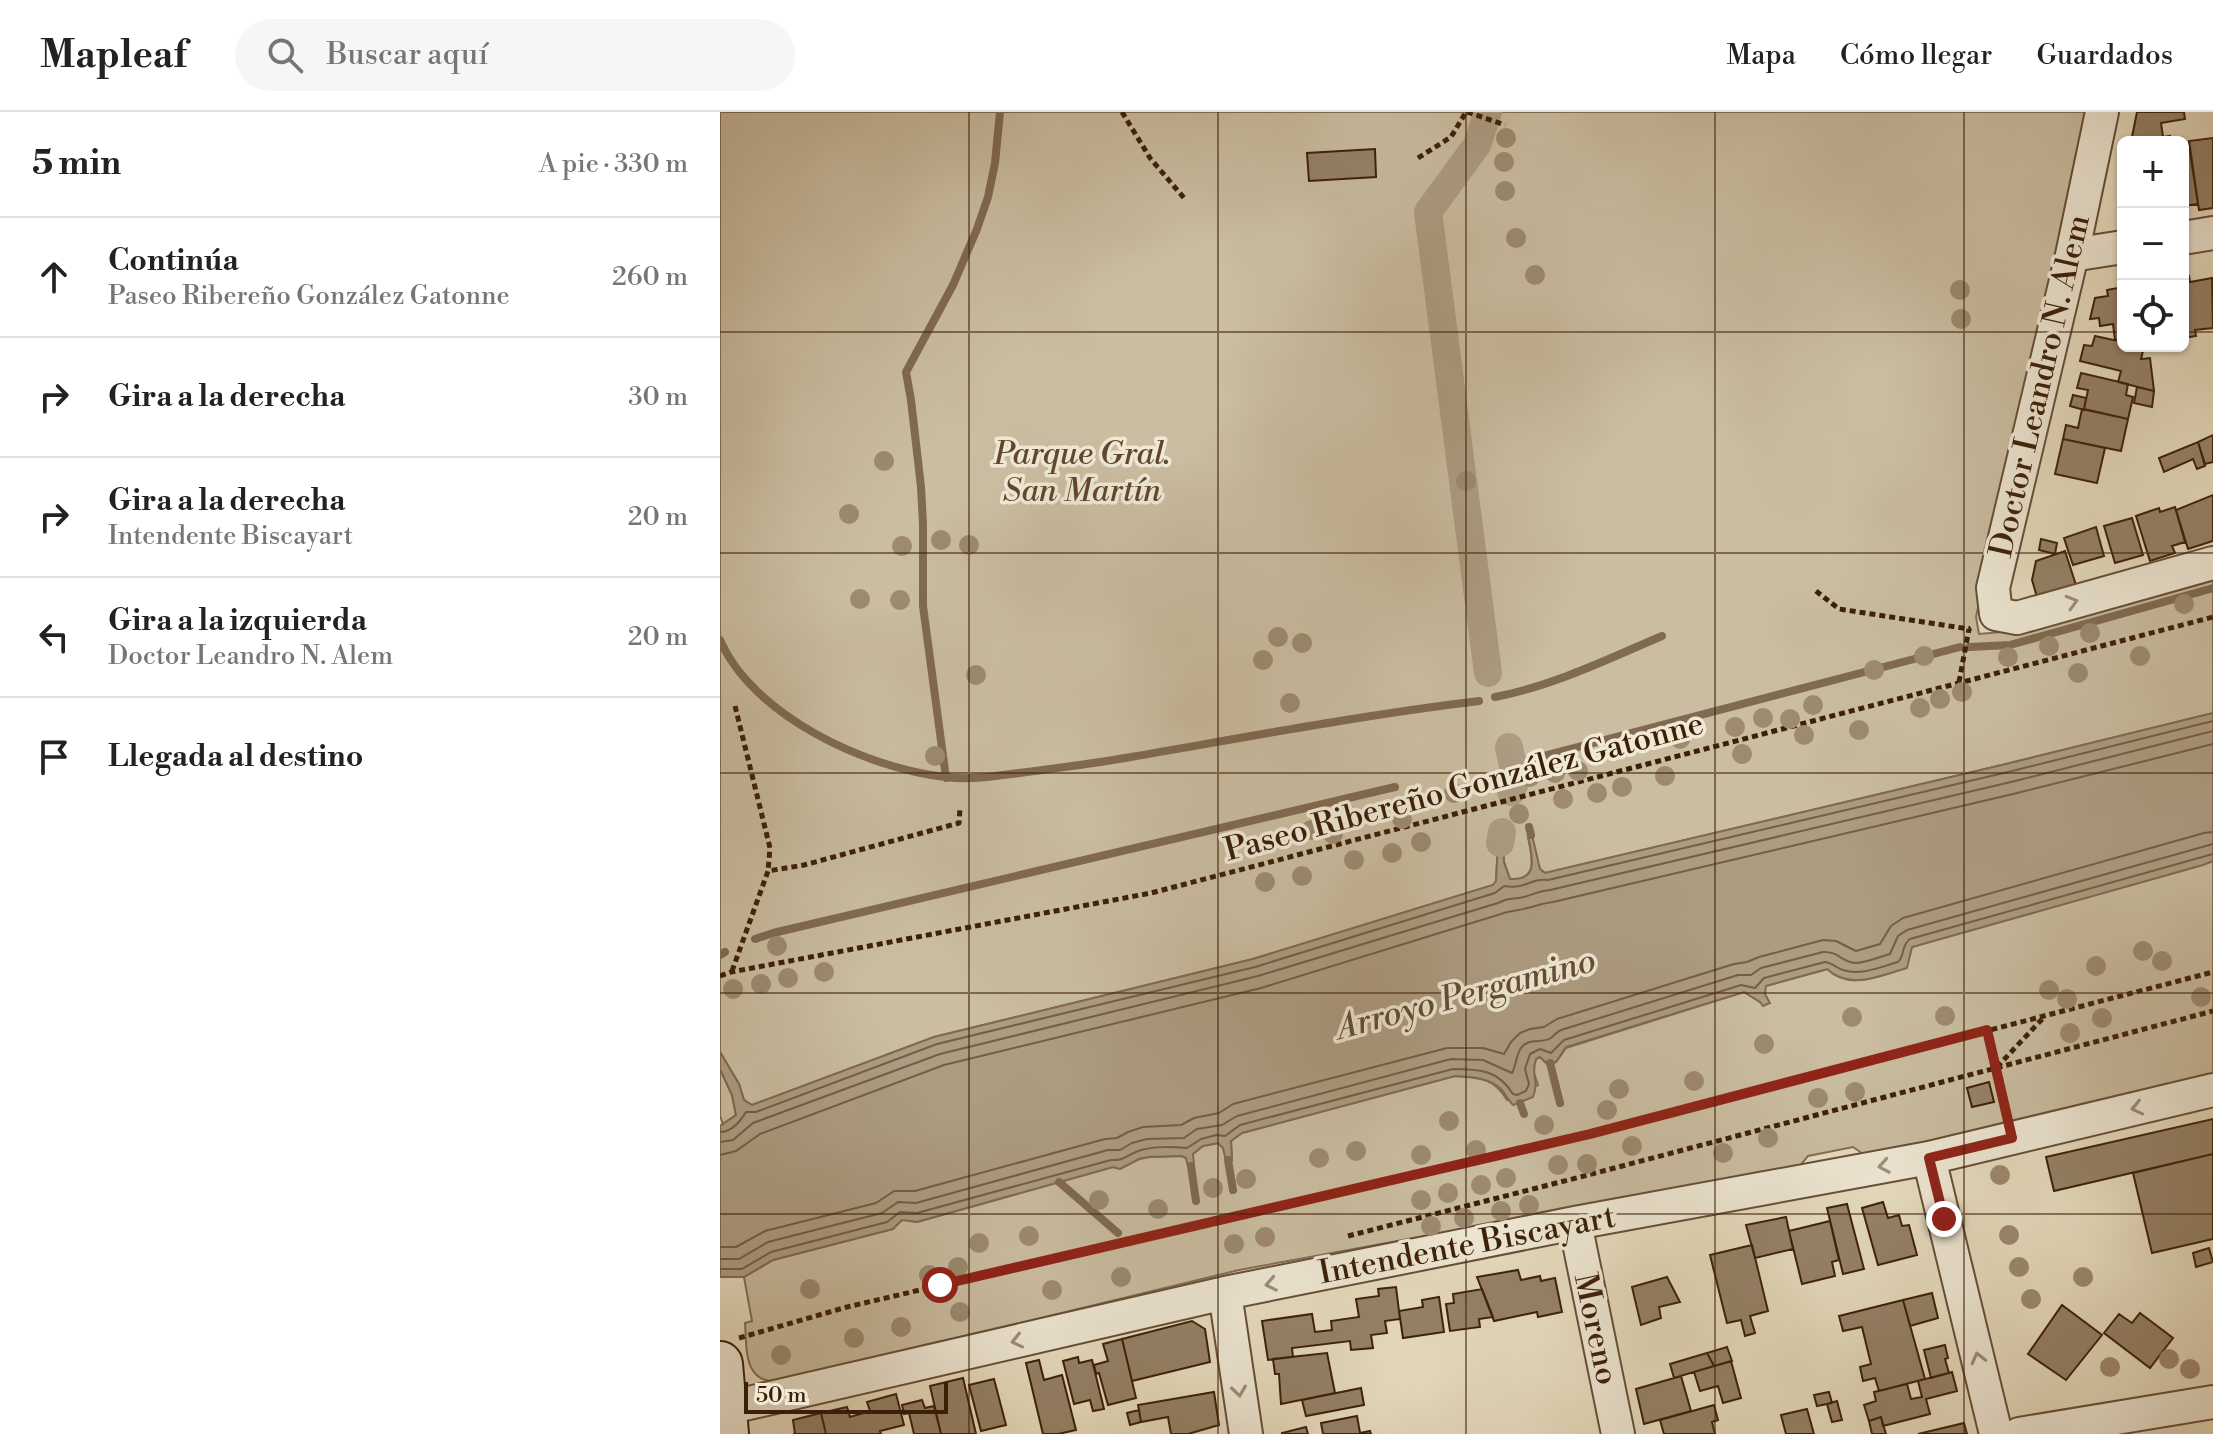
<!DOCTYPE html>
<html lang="es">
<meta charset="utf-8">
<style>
:root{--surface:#fff;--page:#f6f6f6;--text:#222;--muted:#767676;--line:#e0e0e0}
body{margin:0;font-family:"Libre Bodoni",serif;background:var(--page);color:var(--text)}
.controls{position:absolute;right:24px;top:24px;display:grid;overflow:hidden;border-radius:12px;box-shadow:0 2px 6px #0004}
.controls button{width:72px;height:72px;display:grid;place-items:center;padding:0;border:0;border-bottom:2px solid var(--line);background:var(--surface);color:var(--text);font:40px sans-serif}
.scale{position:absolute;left:24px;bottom:20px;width:204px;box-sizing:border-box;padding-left:8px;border:4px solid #3c1f09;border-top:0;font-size:22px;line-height:28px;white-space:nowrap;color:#3c1f09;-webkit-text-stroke:6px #efe9d6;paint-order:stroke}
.stop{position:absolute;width:24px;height:24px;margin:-18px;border:6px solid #8f2418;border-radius:50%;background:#fff}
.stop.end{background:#8f2418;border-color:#fff;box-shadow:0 2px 8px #0008}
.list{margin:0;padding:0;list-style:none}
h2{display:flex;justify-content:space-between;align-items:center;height:104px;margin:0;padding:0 32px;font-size:34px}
h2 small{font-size:26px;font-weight:400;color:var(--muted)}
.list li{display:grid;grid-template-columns:52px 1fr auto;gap:24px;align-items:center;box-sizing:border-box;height:120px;padding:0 32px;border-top:2px solid var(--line)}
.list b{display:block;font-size:30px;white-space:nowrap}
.list p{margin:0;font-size:26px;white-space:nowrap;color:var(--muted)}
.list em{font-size:26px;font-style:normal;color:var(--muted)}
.icon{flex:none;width:44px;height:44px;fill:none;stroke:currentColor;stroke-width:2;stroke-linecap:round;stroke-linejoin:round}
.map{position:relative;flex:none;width:1493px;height:1322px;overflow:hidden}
header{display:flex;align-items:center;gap:48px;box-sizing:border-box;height:112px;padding:0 40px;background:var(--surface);border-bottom:2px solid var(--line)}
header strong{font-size:38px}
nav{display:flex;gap:44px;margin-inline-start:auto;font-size:28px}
.search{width:560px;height:72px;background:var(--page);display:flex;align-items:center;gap:20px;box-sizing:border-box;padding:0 28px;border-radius:44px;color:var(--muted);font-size:30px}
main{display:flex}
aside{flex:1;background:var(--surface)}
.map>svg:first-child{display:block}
.green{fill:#cabda1;stroke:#836e55;stroke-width:2}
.water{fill:#ad9c82;stroke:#806a52;stroke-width:2}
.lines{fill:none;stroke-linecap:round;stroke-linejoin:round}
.shore{stroke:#745e46;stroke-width:2}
.stream{stroke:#806a52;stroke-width:8}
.canal{stroke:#ad9c82;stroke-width:28}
.building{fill:#958268;stroke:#3c1f09;stroke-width:2}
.street-casing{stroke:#674e37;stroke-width:36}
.secondary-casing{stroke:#3c1f09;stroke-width:48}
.path{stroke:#3c1f09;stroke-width:5;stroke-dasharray:6 4;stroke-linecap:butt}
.street{stroke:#efe9d6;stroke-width:32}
.secondary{stroke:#efe9d6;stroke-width:44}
.tree{fill:#9d8a70}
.oneway{stroke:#9e8e7a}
.route{stroke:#8f2418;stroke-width:10}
.grid{fill:none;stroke:#3c1f09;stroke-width:2;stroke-opacity:0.55}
.labels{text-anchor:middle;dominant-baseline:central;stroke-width:7;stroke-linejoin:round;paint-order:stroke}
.street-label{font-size:32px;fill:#3c1f09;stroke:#efe9d6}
.park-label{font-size:32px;font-style:italic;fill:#60462f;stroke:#efe9d6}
.water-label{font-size:34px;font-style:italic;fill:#644b33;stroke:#efe9d6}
</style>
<header>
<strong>Mapleaf</strong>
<div class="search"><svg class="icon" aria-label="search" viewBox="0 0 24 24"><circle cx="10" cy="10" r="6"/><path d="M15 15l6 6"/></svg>Buscar aquí</div>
<nav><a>Mapa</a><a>Cómo llegar</a><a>Guardados</a></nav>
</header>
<main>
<aside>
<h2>5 min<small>A pie · 330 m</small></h2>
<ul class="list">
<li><svg class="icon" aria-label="ahead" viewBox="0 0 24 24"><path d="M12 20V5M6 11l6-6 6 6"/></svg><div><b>Continúa</b><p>Paseo Ribereño González Gatonne</p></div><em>260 m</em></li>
<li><svg class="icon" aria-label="right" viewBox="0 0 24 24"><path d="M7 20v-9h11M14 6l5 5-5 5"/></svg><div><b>Gira a la derecha</b></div><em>30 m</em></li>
<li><svg class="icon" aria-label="right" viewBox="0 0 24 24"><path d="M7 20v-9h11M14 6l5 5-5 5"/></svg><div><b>Gira a la derecha</b><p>Intendente Biscayart</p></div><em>20 m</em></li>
<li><svg class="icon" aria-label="left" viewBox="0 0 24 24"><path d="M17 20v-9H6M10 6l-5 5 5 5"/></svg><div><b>Gira a la izquierda</b><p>Doctor Leandro N. Alem</p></div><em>20 m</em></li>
<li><svg class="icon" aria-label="arrive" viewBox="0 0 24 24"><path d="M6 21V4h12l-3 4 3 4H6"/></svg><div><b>Llegada al destino</b></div></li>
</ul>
</aside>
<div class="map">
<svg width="1493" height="1322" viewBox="0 0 1493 1322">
<rect width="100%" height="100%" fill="#e7ddc0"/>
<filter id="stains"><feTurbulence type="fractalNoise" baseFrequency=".0025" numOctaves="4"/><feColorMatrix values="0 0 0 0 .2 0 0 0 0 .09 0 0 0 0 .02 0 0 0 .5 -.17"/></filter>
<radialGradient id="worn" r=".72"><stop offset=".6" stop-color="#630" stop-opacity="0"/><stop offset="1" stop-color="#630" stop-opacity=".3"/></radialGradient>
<path class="green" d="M0,0H1367L1256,505L1259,522L1293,519L1493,466V601L1286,652L825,761L820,757L808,725C812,745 819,769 790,767L784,750L783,732H778L776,769L773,773L533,847L214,925L32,993L24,988L19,972L0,940Z
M1493,749V963L1146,1044L1133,1035L1088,1044L1078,1056L519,1158L61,1269C23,1273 27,1238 25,1211L32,1209L24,1165L53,1148L172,1117L182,1107L197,1110L393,1055L400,1057L419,1047L429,1045L462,1044L466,1046L468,1054L473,1053V1042L483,1034L499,1031L512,1047L511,1029L522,1021L735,964C759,966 773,965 787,988L818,973L813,958L816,947L820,945L827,952L836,950L846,936L1024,880L1040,890L1045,882V874L1108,857C1129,879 1161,863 1186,856L1192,835Z
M0,957L12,983L16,1003L3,1012L0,1004Z"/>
<path class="water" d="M1493,601V749L1483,753L1192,835L1187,856C1161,863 1130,879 1107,857L1046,874L1045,882L1050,891L1043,894L1040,890L1024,880L846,935L836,950L827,952L820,945L816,947C810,965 820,967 813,985L793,993C788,988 786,983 781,977C769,965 750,965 735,964L522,1021L511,1029L512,1048L506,1049L503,1036L498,1031L483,1034L473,1042L474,1053L468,1054L466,1046L462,1044L429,1045L419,1047L400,1057L393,1055L197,1110L182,1108L173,1117L53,1148L24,1165H0V1014L16,1003L12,983L0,957V940L19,972L24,988L32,993L214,925L533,847L773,773L776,769L778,731H783L784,750L790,767C820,769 812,744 808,724L812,723L820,757L825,761L1286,652Z"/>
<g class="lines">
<path class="shore" d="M0,1020C12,1020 20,1010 26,1000H36L217,932L535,855L775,781L784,774C806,778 809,766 828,768L1288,660L1493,609
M0,1030L13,1028L33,1011L220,942L538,864L778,791C791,784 792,788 804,785C815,782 818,779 830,778L1291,670L1493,619
M0,1043L16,1039L40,1022L224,953L541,876L781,802C791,798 798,799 807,796C817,794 823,791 833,790L1293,682L1493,632
M0,1135H16L45,1119L156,1091L174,1079H195L385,1027L397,1026L408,1020L423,1015L461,1013L474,1006L499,1001L513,992L727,936H763L784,942L791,930L800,921L810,917L824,915L837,907L1014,852L1027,850L1039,845L1103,828L1116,829L1136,839L1160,832L1171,814L1183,806L1484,721L1493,720
M0,1147H19L48,1130L162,1101L178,1090L196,1091L388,1038H400L412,1031L427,1027L464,1026L477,1017L502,1013L517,1004L731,947L763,948L792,961C796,954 796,943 801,936C809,925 822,932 831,926C834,923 837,920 841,918L1018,863H1031L1041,856L1103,840C1118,839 1122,850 1135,851C1146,851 1159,845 1170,842L1178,824L1187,818L1493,732
M0,1157H22L51,1140L167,1110L180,1100L197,1101L391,1048C405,1049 408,1042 421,1038C436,1034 452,1035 467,1036L481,1027L496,1023L505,1024L520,1013L733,957C760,957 778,958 793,982L797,983L806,979L809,972L805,957L810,942L820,937L831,941L844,928L1021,873L1035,876L1044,866L1105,850C1113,851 1116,856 1123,858C1141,864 1160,855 1178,850C1185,844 1181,833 1190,827L1493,742"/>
<path class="stream" d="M0,528C33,604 146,656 225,665C247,668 269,665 291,662C332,657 371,652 411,645C527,625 643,603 759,589
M1249,535L1290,533L1493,476
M775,585C833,574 888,547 942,524
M793,652L1240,535
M226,666L203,494V412L201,375L191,288L186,260L233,173L257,117L268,85L275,51L280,0
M796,668L798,680
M809,715L811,723
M35,827L53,821L675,675
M0,843L5,840
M830,951L840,991
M800,991L804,1002
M508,1048L513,1078
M471,1054L476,1089
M339,1070L398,1121"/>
<path class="canal" d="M768,0L757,33L708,100L768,561
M789,635L796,668L791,680
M780,731L782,720"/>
</g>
<path class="building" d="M1417,0H1464L1465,7L1441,11L1443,25L1450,24L1451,30H1411Z
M1493,26V96L1479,98L1469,29Z
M1469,33L1478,92L1463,94V34Z
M655,37L656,65L589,69L587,41Z
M1469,164L1470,170L1492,166L1493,216L1475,218L1476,224L1463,226V196L1467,195L1463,185V165Z
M1403,170V230L1395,228L1393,212L1380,214L1379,206L1370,207L1375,186L1388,184L1387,178L1398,176V171Z
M1375,224L1403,230V234L1424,235L1421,247L1430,246L1434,279L1398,270L1401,259L1360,249L1364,233L1372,234Z
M1361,261L1408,272L1406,283L1413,285L1408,307L1364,297L1368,278L1357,276Z
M1417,275L1434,279L1432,295L1414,291Z
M1353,283L1366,286L1364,298L1350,294Z
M1362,297L1408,307L1401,339L1343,327L1346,313L1358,316Z
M1493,323V350L1485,352L1478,330Z
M1343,327L1385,336L1377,371L1335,362Z
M1478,330L1485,354L1477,357L1473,347L1444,360L1439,346Z
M1493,383V429L1468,437L1456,398Z
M1455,395L1465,430L1452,434L1455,441L1430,449L1416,404L1439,396L1440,400Z
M1412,406L1423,443L1395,451L1384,414Z
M1376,415L1384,444L1353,453L1344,426Z
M1321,427L1337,431L1335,442L1319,438Z
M1345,439L1356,473L1317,485L1312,468L1316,449Z
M1269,970L1274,990L1252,995L1247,976Z
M1493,1007V1042L1334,1079L1326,1045Z
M1493,1042V1127L1432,1141L1413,1061Z
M1163,1090L1168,1106L1179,1103L1182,1114L1189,1113L1197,1143L1158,1153L1142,1096Z
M1127,1092L1144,1157L1123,1162L1107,1096Z
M1066,1105L1073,1137L1035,1146L1026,1113Z
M1110,1109L1119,1148L1112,1150L1115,1164L1082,1172L1069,1119Z
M1032,1133L1048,1199L1030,1204L1035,1221L1025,1224L1021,1208L1007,1211L990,1143Z
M1489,1136L1493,1150L1476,1155L1473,1141Z
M798,1158L801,1168L820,1164L821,1169L835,1166L842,1200L818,1205L817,1200L774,1209L757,1165Z
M947,1165L960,1190L939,1195L941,1206L921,1213L912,1175Z
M676,1175L680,1207L665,1209L667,1221L651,1223L653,1236L631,1238L630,1229L572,1236L573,1245L548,1248L542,1209L592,1202L595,1220L612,1218L611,1209L639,1205L636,1187L659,1184L658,1177Z
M762,1177L773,1205L759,1207L760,1215L730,1219L726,1192L734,1191L733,1182Z
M1212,1181L1218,1206L1190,1214L1183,1188Z
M719,1185L724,1220L683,1226L679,1199L703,1195L702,1188Z
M1183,1188L1205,1267L1159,1279L1155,1266L1143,1269L1140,1255L1151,1252L1142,1215L1123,1219L1119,1204Z
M1342,1193L1382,1223L1346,1268L1308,1242Z
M1420,1201L1453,1226L1430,1256L1384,1221L1399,1202L1412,1211Z
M472,1209L485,1217L490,1250L412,1269L402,1227Z
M402,1227L416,1286L388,1293L379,1261L376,1262L374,1253L388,1249L383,1232Z
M1225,1233L1228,1246L1225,1247L1229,1261L1211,1266L1204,1238Z
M1007,1235L1012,1249L994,1254L987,1241Z
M607,1241L615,1281L561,1292L559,1262H555L553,1247Z
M987,1241L994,1254L954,1266L950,1252Z
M358,1245L359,1251L372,1248L384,1297L373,1299L370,1288L354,1292L343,1249Z
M319,1248L324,1268L342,1263L356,1318L338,1322H323L306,1251Z
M1011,1249L1021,1286L1003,1291L998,1274L980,1279L974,1260Z
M1232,1260L1237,1279L1206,1287L1210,1302L1163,1314L1161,1305L1149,1309L1144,1293L1156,1289L1154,1280L1187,1272L1191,1287L1202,1285L1198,1269Z
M961,1264L971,1299L924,1312L916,1277Z
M243,1266L256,1322H221L210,1274Z
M274,1267L286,1313L261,1319L249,1273Z
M641,1276L644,1293L586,1304L582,1288Z
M494,1280L499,1313L468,1322H451L448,1305L421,1310L418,1293Z
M1109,1280L1112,1291L1097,1294L1094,1283Z
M176,1282L184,1313L160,1319L161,1322H106L101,1301L127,1295L130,1305L150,1299L147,1290Z
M202,1288L205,1296L214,1294L221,1322H194L189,1301L184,1302L182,1293Z
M1117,1289L1122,1308L1112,1310L1107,1292Z
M994,1293L998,1308L992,1310L995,1322H944L940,1308Z
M1087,1297L1094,1322H1066L1061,1303Z
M419,1298L421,1310L410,1313L407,1301Z
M101,1301L106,1322H73H75L73,1308Z
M637,1304L640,1321L650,1319L651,1322H603L601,1311Z
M1161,1305L1166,1322H1152L1149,1309Z
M1244,1311L1247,1322H1198Z
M586,1315L588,1322H562V1321Z"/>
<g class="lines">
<g class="street-casing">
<path id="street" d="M1382,0L1352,143L1273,476L1276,502L1297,506L1493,451
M1463,126L1493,121
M1352,143L1403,135
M1209,1046L1276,1322
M855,1111L898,1322
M505,1181L526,1322
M3,1297L505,1181L855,1111L1209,1046L1493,978
M1299,1322L1493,1290"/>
</g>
<g class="secondary-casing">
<path id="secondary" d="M0,1252L6,1322"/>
</g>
<path class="path" d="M402,0L430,46L464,86
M747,0L785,13
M698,46L731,25L746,0
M1096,479L1119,497L1249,517L1251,516
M1239,570L1249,517
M15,594L50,736L48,759
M12,859L48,759L84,753L239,711L240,696
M0,864L11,860L431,781L1493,505
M1267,918L1286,997
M1277,955L1325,904
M628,1124L864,1064L1493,899
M19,1226L127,1195L870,1022L1493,860"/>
<use href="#street" class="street"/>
<use href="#secondary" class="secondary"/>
</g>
<g class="tree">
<circle cx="786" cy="26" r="10"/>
<circle cx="784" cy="50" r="10"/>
<circle cx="785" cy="79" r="10"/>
<circle cx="796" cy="126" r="10"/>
<circle cx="815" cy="163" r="10"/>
<circle cx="1240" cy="178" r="10"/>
<circle cx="1241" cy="207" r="10"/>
<circle cx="164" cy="349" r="10"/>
<circle cx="746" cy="369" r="10"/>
<circle cx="129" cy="402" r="10"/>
<circle cx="221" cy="428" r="10"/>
<circle cx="249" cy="433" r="10"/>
<circle cx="182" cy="434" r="10"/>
<circle cx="140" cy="487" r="10"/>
<circle cx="180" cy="488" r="10"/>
<circle cx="1464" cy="492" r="10"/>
<circle cx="1370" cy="521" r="10"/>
<circle cx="558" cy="525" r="10"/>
<circle cx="582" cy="531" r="10"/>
<circle cx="1329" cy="534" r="10"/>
<circle cx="1204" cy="544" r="10"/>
<circle cx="1420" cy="544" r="10"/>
<circle cx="1288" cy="545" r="10"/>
<circle cx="543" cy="548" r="10"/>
<circle cx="1154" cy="558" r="10"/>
<circle cx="1358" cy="561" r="10"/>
<circle cx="256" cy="563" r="10"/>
<circle cx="1242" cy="580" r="10"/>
<circle cx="1220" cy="587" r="10"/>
<circle cx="570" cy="591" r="10"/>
<circle cx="1093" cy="593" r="10"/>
<circle cx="1200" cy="596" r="10"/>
<circle cx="1043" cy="606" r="10"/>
<circle cx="1070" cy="607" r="10"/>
<circle cx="1015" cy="615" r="10"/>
<circle cx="1139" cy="618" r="10"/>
<circle cx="1084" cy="623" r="10"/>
<circle cx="960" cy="627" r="10"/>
<circle cx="1022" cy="642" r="10"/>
<circle cx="215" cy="644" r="10"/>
<circle cx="858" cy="659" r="10"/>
<circle cx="835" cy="661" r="10"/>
<circle cx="945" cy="664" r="10"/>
<circle cx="810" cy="665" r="10"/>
<circle cx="902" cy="675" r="10"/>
<circle cx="734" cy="681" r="10"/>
<circle cx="877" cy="681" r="10"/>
<circle cx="843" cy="687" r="10"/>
<circle cx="799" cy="702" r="10"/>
<circle cx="682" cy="707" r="10"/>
<circle cx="591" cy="718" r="10"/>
<circle cx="613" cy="722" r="10"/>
<circle cx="701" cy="730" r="10"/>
<circle cx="672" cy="741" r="10"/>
<circle cx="634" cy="748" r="10"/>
<circle cx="582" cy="764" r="10"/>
<circle cx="545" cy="770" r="10"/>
<circle cx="57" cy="834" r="10"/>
<circle cx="1423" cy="839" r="10"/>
<circle cx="1442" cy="849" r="10"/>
<circle cx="1376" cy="854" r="10"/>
<circle cx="104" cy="860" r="10"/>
<circle cx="68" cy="866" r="10"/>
<circle cx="41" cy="872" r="10"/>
<circle cx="13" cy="877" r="10"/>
<circle cx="1329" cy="878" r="10"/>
<circle cx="1481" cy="885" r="10"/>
<circle cx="1347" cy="887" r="10"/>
<circle cx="1225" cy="904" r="10"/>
<circle cx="1132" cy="905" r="10"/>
<circle cx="1382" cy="906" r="10"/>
<circle cx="1350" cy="921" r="10"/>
<circle cx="1044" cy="932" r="10"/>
<circle cx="974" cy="969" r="10"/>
<circle cx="899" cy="977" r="10"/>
<circle cx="1135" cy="980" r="10"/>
<circle cx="1098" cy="986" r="10"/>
<circle cx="887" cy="998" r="10"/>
<circle cx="729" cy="1009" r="10"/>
<circle cx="824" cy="1013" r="10"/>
<circle cx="1048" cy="1026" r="10"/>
<circle cx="912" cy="1034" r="10"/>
<circle cx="756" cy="1038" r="10"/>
<circle cx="636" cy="1039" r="10"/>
<circle cx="1003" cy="1041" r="10"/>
<circle cx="701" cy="1043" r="10"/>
<circle cx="599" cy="1046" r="10"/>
<circle cx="867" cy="1052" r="10"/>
<circle cx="838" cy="1053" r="10"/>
<circle cx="1280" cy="1063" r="10"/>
<circle cx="786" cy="1066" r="10"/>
<circle cx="526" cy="1067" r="10"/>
<circle cx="761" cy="1073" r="10"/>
<circle cx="493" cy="1076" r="10"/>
<circle cx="728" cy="1081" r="10"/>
<circle cx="379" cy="1088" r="10"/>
<circle cx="701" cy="1088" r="10"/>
<circle cx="809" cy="1093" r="10"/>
<circle cx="438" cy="1097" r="10"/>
<circle cx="781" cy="1099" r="10"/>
<circle cx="744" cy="1106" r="10"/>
<circle cx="711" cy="1114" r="10"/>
<circle cx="1289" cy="1123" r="10"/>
<circle cx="309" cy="1124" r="10"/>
<circle cx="545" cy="1125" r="10"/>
<circle cx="259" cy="1131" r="10"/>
<circle cx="514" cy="1132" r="10"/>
<circle cx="238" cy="1155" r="10"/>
<circle cx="1299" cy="1155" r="10"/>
<circle cx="209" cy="1163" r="10"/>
<circle cx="401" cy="1165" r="10"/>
<circle cx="1363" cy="1165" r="10"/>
<circle cx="90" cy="1177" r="10"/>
<circle cx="332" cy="1178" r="10"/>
<circle cx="1311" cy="1187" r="10"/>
<circle cx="240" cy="1200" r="10"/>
<circle cx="181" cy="1215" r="10"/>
<circle cx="134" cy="1226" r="10"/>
<circle cx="61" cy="1243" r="10"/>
<circle cx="1449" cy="1247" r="10"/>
<circle cx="1390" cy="1255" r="10"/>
<circle cx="1470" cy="1257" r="10"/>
</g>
<defs><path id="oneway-chevron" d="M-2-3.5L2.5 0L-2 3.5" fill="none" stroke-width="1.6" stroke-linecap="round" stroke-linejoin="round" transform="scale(2)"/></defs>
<g class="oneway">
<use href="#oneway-chevron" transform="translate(1352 490) rotate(-16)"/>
<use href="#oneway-chevron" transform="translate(1417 996) rotate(167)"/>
<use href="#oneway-chevron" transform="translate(1164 1054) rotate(170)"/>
<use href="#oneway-chevron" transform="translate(551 1172) rotate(169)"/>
<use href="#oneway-chevron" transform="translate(297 1229) rotate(167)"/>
<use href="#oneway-chevron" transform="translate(1258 1246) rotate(-104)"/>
<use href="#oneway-chevron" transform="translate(519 1279) rotate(82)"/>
</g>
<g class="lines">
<path class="route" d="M220,1173L870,1022L1267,918L1292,1026L1209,1046L1224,1107"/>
</g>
<path class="grid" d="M249,0V1322M498,0V1322M746,0V1322M995,0V1322M1244,0V1322M0,220H1403M1463,220H1493M0,441H1493M0,661H1493M0,881H1493M0,1102H1493"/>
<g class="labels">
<g class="street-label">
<text transform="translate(1320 274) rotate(-77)">Doctor Leandro N. Alem</text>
<text transform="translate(744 675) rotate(-15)">Paseo Ribereño González Gatonne</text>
<text transform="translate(747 1133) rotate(-11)">Intendente Biscayart</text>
<text transform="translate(876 1217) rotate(78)">Moreno</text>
</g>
<g class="park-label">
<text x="362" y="342">Parque Gral.<tspan x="362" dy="37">San Martín</tspan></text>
</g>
<g class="water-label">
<text transform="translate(746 883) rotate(-15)">Arroyo Pergamino</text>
</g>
</g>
<rect width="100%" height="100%" filter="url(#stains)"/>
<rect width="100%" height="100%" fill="url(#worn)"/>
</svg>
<div class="controls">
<button>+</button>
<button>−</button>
<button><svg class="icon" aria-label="locate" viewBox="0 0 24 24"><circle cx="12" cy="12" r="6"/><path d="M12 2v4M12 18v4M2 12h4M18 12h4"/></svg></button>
</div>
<div class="scale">50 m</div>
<div class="stop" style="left:220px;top:1173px"></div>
<div class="stop end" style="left:1224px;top:1107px"></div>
</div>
</main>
